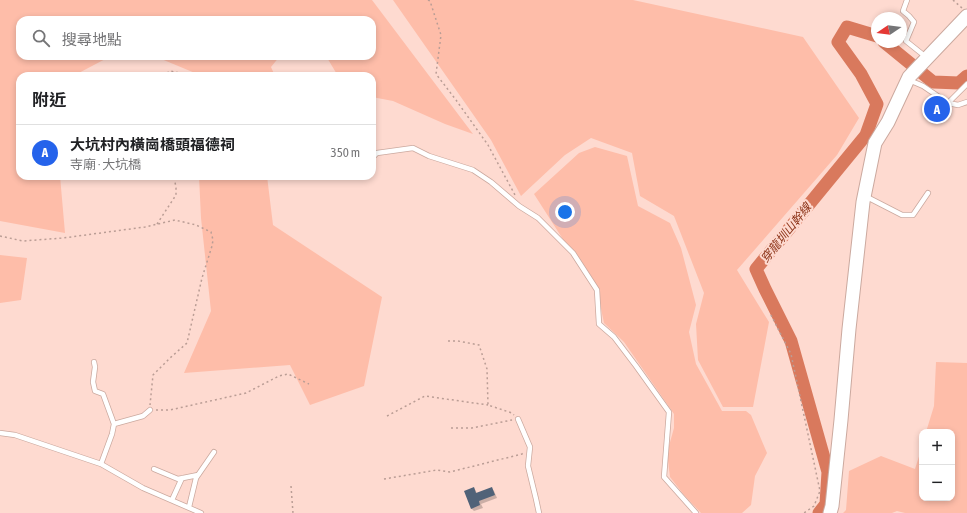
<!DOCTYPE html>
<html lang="zh-TW">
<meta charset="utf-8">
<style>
:root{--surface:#fff;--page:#f6f6f6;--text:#202124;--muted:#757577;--line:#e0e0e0;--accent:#2563eb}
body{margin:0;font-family:"Asap Condensed","Noto Sans TC",sans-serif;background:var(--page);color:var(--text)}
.controls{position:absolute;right:12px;bottom:12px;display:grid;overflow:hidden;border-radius:8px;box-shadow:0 2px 6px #0003}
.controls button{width:36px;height:36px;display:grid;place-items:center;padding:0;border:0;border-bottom:1px solid var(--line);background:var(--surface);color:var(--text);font:20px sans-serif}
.compass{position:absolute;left:871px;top:12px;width:36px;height:36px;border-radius:50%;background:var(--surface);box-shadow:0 2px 6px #0003;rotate:257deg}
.you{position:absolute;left:565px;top:212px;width:14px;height:14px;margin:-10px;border:3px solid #fff;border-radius:50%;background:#1a73e8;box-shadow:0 0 0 6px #1a73e833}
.badge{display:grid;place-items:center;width:26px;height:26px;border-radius:50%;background:var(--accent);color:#fff;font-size:13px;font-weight:700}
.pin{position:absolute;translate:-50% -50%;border:2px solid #fff;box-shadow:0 1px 4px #0006}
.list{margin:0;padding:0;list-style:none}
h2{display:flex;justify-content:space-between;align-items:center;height:52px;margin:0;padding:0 16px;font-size:17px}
h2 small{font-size:13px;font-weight:400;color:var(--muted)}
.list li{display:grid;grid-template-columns:26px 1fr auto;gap:12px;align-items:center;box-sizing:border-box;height:56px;padding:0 16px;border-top:1px solid var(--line)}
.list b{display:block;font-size:15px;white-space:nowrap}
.list p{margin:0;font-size:13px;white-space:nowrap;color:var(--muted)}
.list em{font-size:13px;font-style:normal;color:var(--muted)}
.icon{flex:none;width:22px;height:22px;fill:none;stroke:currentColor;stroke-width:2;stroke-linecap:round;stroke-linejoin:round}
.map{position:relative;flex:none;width:967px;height:513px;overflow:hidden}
.search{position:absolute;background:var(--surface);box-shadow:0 2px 6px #0003;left:16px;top:16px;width:360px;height:44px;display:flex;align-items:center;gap:10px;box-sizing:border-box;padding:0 14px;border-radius:12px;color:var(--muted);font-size:15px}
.panel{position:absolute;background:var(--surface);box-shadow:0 2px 6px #0003;left:16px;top:72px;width:360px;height:108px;border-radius:12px}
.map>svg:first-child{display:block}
.green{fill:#febda9}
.shadow{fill:#0003}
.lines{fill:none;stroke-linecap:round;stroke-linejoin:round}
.river{stroke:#d9795d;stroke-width:13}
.building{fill:#506278}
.lane-casing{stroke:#cba99f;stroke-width:6}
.secondary-casing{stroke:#cba99f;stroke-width:15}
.path{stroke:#ba9d95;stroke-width:1.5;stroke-dasharray:2 3;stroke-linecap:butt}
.lane{stroke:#fff;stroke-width:4.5}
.secondary{stroke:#fff;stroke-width:13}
.labels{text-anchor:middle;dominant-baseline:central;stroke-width:4;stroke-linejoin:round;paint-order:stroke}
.water-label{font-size:12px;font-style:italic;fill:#8e361b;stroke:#fedad0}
</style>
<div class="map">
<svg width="967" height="513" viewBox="0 0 967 513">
<rect width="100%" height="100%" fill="#fedad0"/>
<path class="green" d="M0,0H372L473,134L445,124L393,101L372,97V76H338L326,56H372V20H20V56H111L73,76H20V176H60L65,233L0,221Z
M393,0H633L803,37L859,118L837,155L737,270L769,322L753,407H723L698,360L696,324L704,293L674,216L640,196L632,153L591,138L565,155L521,196L491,140Z
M154,56H280L271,67L275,76H195V73Z
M595,147L627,156L638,206L670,223L681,248L696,305L689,332L696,364L722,411H746L751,415L767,453L755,476L751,505L742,513H701L684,495L670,477L667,453L674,428V414L624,342L604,323L598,294L534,194L579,153Z
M199,176H267L273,225L382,297L364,386L310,405L290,365L184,373L211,311L201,218Z
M0,255L27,258L21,300L0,303Z
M936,362L967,363V513H905L897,511L892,513H843L846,510L849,471L881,456L915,469L922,447V498H952V432H926L934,406Z"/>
<path class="shadow" d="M474,488L476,491L477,494L492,489L494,491L497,498L481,504L483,508L474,511L471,508Z"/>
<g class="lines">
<path class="river" d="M884,42L933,82L959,83L967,76
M819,513L826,504L828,472L791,341L765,289L756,269L866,135L877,104L861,74L838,42L847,27L877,36"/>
</g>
<path class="building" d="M474,487L476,493L492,487L495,495L479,501L480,505L471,509L464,491Z"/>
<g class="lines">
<g class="lane-casing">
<path id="lane" d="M907,0L903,11L909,16L914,22L906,41L926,57
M909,80L923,86L948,103L967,84
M948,103L958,105L967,102
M372,158L377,153L413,148L429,156L473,170L491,182L519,206L538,218L573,253L597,290L599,324L614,337L636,366L669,412L664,477L696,513
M865,196L902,215H913L928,193
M94,362L95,367L93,382L95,391L103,394L114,424
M518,419L530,447L528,466L536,499L539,513
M0,433L15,435L101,464L143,488L201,513
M101,464L112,434L114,424L143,416L150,410
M154,469L178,479L198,475
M172,500L182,478
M189,507L196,478L214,452"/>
</g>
<g class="secondary-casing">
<path id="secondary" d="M830,513L832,506L841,420L849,329L863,202L875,143L888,122L909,77L967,16"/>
</g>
<path class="path" d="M428,0L430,1L441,35L436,74L456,100L488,145L515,195
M953,0L962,8
M163,76L170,71L180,73L182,76
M157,224L176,195V188L174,176
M0,236L23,241L63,238L145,227L175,220L196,225L211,232L213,240L212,246L202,278L187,343L170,358L153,375L150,405
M771,315L791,354L820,491L814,506L804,513
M448,341H458L479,345L487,369L488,405L512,413L514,415
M156,410H170L246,393L279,376L288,374L309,384
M387,416L425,396L488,405
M451,428H472L512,420
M384,479L437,470L450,472L522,454L524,452
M291,486L293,513"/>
<use href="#lane" class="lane"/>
<use href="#secondary" class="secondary"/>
</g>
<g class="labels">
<g class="water-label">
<text transform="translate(786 233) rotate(-51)">穿龍圳山幹線</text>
</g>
</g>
</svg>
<div class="controls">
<button>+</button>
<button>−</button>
</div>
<svg class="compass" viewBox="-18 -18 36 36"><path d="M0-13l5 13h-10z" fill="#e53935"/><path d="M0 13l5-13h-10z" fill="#757577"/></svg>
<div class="you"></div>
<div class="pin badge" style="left:937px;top:109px">A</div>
<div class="search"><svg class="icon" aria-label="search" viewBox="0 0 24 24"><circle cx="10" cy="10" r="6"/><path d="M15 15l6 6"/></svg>搜尋地點</div>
<section class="panel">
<h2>附近<small></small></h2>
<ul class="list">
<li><span class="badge">A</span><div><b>大坑村內橫崗橋頭福德祠</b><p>寺廟 · 大坑橋</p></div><em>350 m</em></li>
</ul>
</section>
</div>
